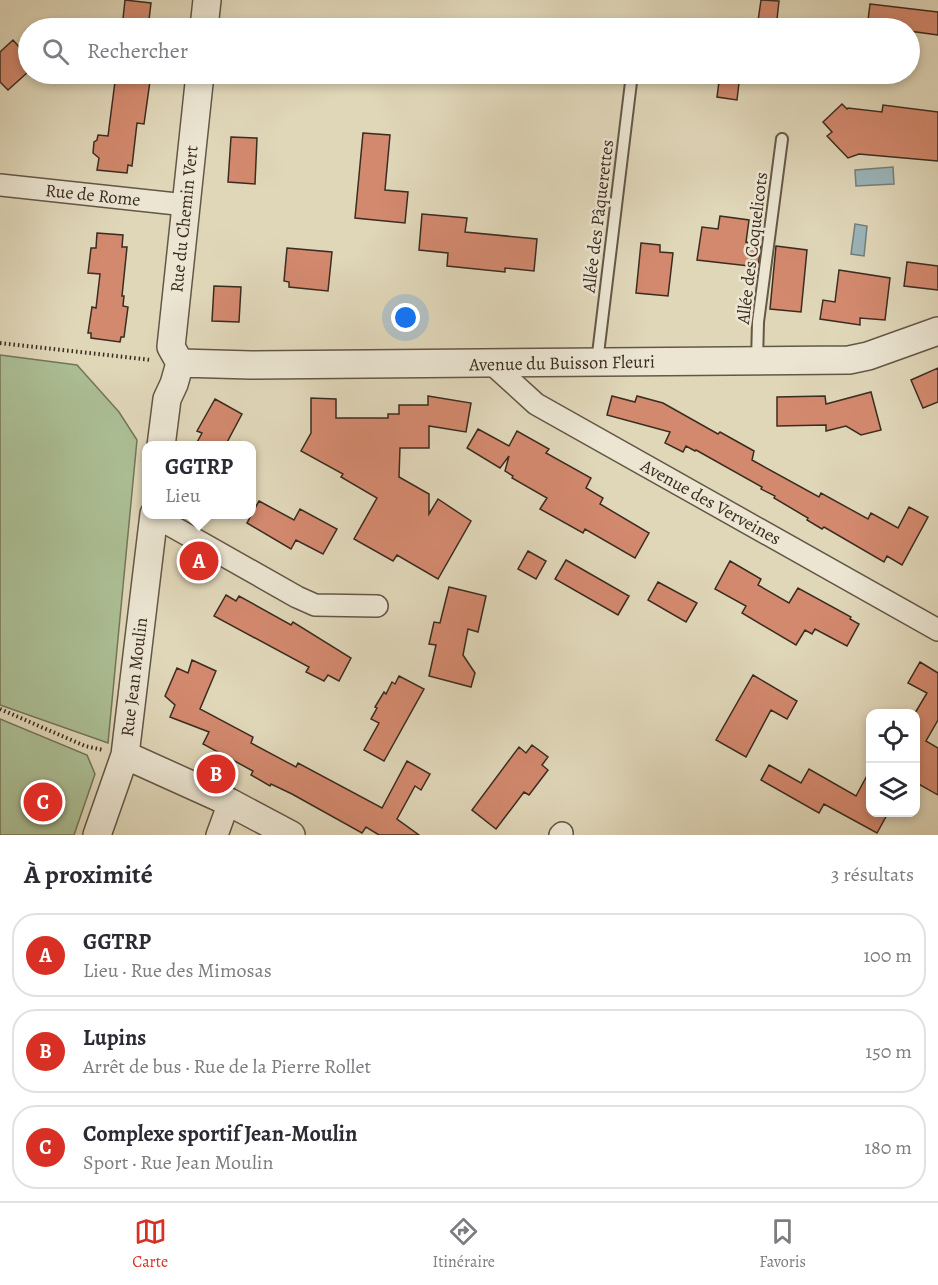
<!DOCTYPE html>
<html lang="fr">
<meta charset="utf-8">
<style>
:root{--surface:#fff;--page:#f7f7f7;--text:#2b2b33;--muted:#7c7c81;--line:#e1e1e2;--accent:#d93025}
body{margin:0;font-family:Alegreya,serif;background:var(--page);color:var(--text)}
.controls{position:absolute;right:18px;bottom:18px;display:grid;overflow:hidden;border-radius:12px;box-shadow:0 3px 9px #0003}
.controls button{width:54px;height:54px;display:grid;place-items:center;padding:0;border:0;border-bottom:2px solid var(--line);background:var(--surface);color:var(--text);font:30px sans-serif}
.you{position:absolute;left:406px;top:318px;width:21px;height:21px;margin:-15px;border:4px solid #fff;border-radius:50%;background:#1a73e8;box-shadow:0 0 0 9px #1a73e833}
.badge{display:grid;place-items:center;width:39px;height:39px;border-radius:50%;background:var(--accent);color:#fff;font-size:20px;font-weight:700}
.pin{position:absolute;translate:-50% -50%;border:3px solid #fff;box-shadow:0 2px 6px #0006}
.popup{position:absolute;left:142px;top:441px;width:114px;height:78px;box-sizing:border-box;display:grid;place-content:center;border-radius:12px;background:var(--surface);filter:drop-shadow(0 2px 4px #0005);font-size:20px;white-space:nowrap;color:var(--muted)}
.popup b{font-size:22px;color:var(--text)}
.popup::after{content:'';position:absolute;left:50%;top:100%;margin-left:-12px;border:12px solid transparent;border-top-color:var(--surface)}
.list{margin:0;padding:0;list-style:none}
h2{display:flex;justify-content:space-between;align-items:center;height:78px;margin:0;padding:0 24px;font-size:26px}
h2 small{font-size:20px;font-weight:400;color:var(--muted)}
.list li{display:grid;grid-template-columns:39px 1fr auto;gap:18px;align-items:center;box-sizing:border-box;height:84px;margin:0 12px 12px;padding:0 12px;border:2px solid var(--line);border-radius:24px}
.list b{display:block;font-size:22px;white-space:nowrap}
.list p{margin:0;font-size:20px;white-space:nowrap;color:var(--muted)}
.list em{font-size:20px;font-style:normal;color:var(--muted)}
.icon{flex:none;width:33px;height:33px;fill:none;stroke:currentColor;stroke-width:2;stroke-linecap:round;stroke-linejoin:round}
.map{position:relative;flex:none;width:938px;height:835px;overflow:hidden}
.search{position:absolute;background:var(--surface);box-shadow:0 3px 9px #0003;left:18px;right:18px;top:18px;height:66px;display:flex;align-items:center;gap:15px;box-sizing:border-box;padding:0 21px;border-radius:33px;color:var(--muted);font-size:22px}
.sheet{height:366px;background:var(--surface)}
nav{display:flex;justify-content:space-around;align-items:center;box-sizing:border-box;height:84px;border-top:2px solid var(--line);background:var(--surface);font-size:16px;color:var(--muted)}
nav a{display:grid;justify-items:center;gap:3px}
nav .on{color:var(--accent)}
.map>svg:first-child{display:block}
.green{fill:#acbf95;stroke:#74765a;stroke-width:1.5}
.water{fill:#9ab6bb;stroke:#747f7d;stroke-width:1.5}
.building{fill:#d3896e;stroke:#3b2c20;stroke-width:1.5}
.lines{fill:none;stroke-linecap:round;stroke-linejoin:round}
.service-casing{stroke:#645746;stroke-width:14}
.minor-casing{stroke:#645746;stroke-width:24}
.tertiary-casing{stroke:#645746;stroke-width:30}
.path{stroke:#3b2c20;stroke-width:4;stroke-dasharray:1.5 3;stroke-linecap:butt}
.service{stroke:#ebe5d2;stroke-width:10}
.minor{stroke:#ebe5d2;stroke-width:21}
.tertiary{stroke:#ebe5d2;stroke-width:27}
.labels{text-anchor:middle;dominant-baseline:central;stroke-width:5;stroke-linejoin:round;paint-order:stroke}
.street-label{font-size:18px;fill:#3b2c20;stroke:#ebe5d2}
</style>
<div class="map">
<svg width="938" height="835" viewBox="0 0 938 835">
<rect width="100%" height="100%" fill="#e0d7b9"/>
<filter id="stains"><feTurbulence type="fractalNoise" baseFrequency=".00333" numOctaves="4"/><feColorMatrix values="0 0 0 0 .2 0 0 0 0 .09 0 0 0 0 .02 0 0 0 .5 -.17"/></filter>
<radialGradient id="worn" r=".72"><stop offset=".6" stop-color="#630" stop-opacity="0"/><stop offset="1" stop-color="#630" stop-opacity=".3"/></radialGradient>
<path class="green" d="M0,355L77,365L119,412L137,440L108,743L0,705Z
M0,719L87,755L95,774L74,835H0Z"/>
<path class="water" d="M893,167L894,184L856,186L855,170Z
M855,224L867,226L864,256L851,254Z"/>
<path class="building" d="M125,0L151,3L148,28H122Z
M761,0L779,1L776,28H757Z
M870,4L938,12V35L909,31V28H867Z
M13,40L28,57V72L8,90L0,82V52Z
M116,74H151L144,124L137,123L132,166L128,165L127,173L97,170L99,158L93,153L94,142L97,140L98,135L108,136Z
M720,74H740L737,100L717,97Z
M842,104L847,109L848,108L882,112L883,105L938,112V161L859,154L848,158L827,136L832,132L823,122Z
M363,133L390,135L385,190L408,192L405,223L355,218Z
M231,137L257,138L255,184L228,182Z
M422,214L467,218L465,232L537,239L534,271L505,268V272L447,266L448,253L419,250Z
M720,216L749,220L746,242L761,244L758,267L697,260L702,227L718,229Z
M97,233L123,235L122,247H127L122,296H124L123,306L128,307L124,337H121L120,342L91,338V333H88L92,307L96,308L100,274L88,273L91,248H96Z
M641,243L660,245V252L673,253L668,296L636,293Z
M776,246L807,250L801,312L770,309Z
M287,248L332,252L328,291L289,287V282L284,281Z
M907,262L938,266V290L904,286Z
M839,270L890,278L885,320L860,318V325L820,319L823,300L835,302Z
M214,286L241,287L239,322L212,321Z
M938,368V402L923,408L911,380Z
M871,392L881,430L861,435L846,426L826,431V425L777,426V397L825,396L826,404Z
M428,396L471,403L466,432L429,426V448H400L399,477L429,494V514L438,499L471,521L438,579L397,555L393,561L354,539L377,498L341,477L343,474L301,451L311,433V398L336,399V418H388V414H399V405H428Z
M612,396L635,402L637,396L663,403L718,434L720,432L754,451L752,460L819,497L821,493L868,519L871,513L898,528L909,507L928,517L902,565L887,556L884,562L824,527L822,529L807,520L808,518L774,498L775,496L761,489L762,487L696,450L695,451L686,446L683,452L665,443L670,432L607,415Z
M215,399L242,414L225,446H195L202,433L197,431Z
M478,429L509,446L517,431L549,449L546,453L591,478L586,488L603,498L600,504L649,533L635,558L585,529L583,533L540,509L547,498L512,478L513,476L505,471L509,456L500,468L467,448Z
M259,501L294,520L300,509L337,529L323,554L296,540L291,549L247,523Z
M528,551L546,561L536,579L518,569Z
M566,560L629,596L618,615L555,579Z
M730,561L761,579L758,585L789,603L798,588L851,617L850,619L859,624L847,646L815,629L812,634L805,630L796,645L742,613L746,606L715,589Z
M658,582L697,603L686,622L648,600Z
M449,587L486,596L478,632L468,629L463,655L475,673L471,687L429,676L436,645L429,644L434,622L440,623Z
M226,595L236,601L239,596L291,625L293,622L351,658L339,681L328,675L324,681L306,672L309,667L214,616Z
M192,660L216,671L200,709L253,737L251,743L296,767L298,763L382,808L407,761L430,774L421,790L415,786L397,819L419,835H379L366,827L362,833L292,794L271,784L270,786L251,775L253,771L203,744L209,732L170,717L175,705L165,696L177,668L188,673Z
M920,662L938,673V720L926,741L938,748V795L915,782V713L927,693L908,683Z
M753,675L797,701L787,719L771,710L746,757L716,740Z
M399,676L424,689L384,761L364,750L379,723L371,719L377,708L375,707L384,692L386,694L392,682L395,684Z
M532,745L548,757L542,765L548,770L529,795L524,792L496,829L472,810L519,747L526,753Z
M769,765L801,783L809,769L856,796L870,770V813H888L877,833L824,804L819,813L761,780Z"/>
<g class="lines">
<g class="service-casing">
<path id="service" d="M757,361L758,322L782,139
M597,362L632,74"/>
</g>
<g class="minor-casing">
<path id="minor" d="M0,185L186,205
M492,364L536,404L938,630
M154,516L297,597L315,605L377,606
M217,835L229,802
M560,835L562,833"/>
</g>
<g class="tertiary-casing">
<path id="tertiary" d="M204,28L207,0
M180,363L251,365L849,360L868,356L938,331
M180,363L171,347L200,74
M161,446L167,399L174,384L180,363
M125,755L229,802L291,835
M97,835L125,755L154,514"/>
</g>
<path class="path" d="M0,343L151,360
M0,709L85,746L103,750"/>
<use href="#service" class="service"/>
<use href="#minor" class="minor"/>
<use href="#tertiary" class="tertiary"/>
</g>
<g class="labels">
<g class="street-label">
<text transform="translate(93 195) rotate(6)">Rue de Rome</text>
<text transform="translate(598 216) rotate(-83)">Allée des Pâquerettes</text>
<text transform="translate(184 219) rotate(-84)">Rue du Chemin Vert</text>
<text transform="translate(752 248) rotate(-83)">Allée des Coquelicots</text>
<text transform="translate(562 363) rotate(-1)">Avenue du Buisson Fleuri</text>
<text transform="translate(711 502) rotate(29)">Avenue des Verveines</text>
<text transform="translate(134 677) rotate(-83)">Rue Jean Moulin</text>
</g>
</g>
<rect width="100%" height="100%" filter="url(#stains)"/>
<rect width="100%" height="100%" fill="url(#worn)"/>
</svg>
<div class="controls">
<button><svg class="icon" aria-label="locate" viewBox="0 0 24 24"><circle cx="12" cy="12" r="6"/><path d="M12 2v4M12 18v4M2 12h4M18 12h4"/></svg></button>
<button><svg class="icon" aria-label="layers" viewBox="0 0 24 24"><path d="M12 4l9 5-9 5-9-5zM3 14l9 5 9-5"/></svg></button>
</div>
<div class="you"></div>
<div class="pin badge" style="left:199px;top:561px">A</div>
<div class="popup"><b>GGTRP</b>Lieu</div>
<div class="pin badge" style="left:216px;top:774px">B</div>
<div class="pin badge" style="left:43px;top:802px">C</div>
<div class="search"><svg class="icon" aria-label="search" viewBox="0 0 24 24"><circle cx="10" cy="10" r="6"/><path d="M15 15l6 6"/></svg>Rechercher</div>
</div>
<section class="sheet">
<h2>À proximité<small>3 résultats</small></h2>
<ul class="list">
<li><span class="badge">A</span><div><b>GGTRP</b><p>Lieu · Rue des Mimosas</p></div><em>100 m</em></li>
<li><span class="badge">B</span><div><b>Lupins</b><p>Arrêt de bus · Rue de la Pierre Rollet</p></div><em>150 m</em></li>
<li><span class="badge">C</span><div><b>Complexe sportif Jean-Moulin</b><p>Sport · Rue Jean Moulin</p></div><em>180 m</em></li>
</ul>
</section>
<nav>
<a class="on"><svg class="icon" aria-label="map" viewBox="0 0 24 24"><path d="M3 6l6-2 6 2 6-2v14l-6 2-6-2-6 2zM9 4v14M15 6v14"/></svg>Carte</a>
<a><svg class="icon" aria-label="directions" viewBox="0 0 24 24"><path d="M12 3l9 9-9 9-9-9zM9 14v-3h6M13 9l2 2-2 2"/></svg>Itinéraire</a>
<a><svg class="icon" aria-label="saved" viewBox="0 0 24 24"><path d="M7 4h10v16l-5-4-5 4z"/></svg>Favoris</a>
</nav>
